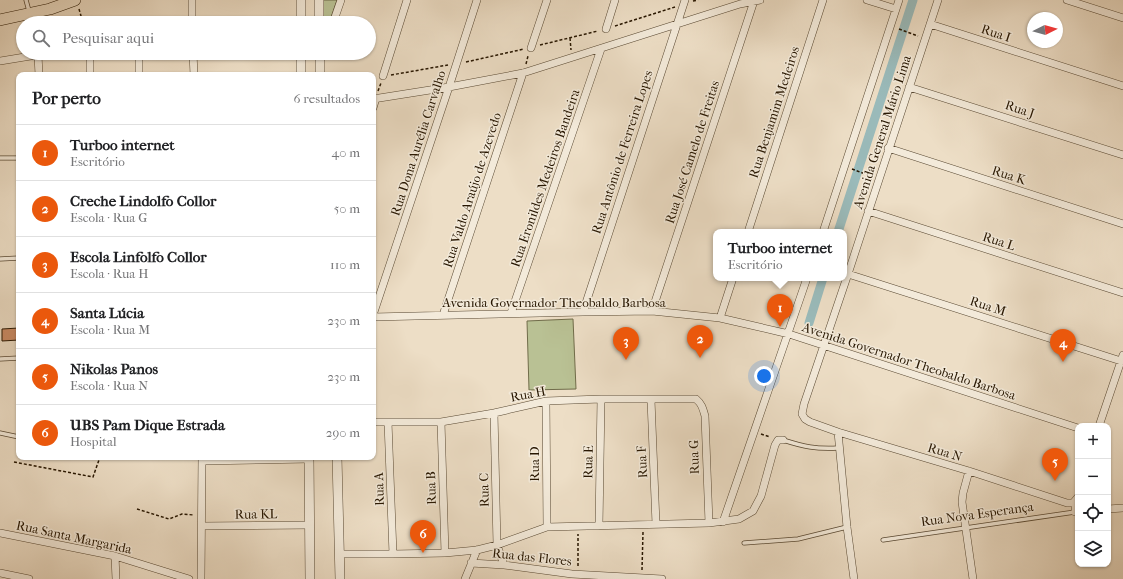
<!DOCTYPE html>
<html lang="pt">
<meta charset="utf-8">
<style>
:root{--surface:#fff;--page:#f6f6f6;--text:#202124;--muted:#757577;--line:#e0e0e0;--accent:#ea580c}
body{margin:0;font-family:"IM FELL French Canon",serif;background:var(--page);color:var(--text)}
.controls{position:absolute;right:12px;bottom:12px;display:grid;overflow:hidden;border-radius:8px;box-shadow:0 1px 3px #0004}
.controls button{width:36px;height:36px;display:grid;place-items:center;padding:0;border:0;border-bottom:1px solid var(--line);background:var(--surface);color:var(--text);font:20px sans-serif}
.compass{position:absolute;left:1027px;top:12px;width:36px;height:36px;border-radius:50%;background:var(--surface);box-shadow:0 1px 3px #0004;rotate:85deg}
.you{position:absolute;left:764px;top:376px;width:14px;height:14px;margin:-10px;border:3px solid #fff;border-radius:50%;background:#1a73e8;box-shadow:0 0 0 6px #1a73e833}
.badge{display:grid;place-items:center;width:26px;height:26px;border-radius:50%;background:var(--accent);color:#fff;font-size:13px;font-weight:700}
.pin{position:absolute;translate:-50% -33px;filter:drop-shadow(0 1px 2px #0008)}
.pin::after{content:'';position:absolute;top:21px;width:14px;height:12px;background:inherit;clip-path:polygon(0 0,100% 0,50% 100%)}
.popup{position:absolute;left:713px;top:229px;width:134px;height:52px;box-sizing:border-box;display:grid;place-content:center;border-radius:8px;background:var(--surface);filter:drop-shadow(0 1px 3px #0005);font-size:13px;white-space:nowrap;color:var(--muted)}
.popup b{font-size:15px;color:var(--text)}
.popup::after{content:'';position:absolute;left:50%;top:100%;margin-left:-8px;border:8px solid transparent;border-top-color:var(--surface)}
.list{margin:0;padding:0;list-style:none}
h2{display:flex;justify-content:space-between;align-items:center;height:52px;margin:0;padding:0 16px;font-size:17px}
h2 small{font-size:13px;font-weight:400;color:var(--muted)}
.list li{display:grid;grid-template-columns:26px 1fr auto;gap:12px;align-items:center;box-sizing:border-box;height:56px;padding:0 16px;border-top:1px solid var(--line)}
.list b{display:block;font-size:15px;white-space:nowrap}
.list p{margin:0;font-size:13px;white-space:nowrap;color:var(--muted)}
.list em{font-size:13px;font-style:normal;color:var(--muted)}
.icon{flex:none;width:22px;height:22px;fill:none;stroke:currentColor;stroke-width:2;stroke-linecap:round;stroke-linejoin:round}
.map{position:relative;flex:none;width:1123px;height:579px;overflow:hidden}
.search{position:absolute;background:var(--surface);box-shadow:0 1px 3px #0004;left:16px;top:16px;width:360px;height:44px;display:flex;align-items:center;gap:10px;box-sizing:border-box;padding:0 14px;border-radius:22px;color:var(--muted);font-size:15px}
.panel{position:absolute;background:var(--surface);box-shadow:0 1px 3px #0004;left:16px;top:72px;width:360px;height:388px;border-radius:8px}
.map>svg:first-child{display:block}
.green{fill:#b9c194;stroke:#706c4a}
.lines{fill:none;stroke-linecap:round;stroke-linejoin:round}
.canal{stroke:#9abbbb;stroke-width:9}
.building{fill:#cb8b64;stroke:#271601}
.service-casing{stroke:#584832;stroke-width:5}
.minor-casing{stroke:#584832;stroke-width:8}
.tertiary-casing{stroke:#584832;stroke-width:10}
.primary-casing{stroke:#271601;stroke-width:12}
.path{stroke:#271601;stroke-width:1.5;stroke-dasharray:3 2;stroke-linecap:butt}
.service{stroke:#f3eada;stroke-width:3.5}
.minor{stroke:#f3eada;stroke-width:7}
.tertiary{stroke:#f3eada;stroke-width:9}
.primary{stroke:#eddec6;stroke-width:11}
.labels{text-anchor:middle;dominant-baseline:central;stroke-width:3;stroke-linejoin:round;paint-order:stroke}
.street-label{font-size:13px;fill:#271601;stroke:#f3eada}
</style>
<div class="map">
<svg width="1123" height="579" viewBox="0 0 1123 579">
<rect width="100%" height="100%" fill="#eddec6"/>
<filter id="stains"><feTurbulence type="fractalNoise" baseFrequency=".005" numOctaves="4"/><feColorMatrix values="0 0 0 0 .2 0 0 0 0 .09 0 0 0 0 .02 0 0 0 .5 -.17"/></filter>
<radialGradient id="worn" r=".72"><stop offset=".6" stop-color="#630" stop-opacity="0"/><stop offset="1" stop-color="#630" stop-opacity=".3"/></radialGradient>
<path class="green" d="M321,0H337L329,23H321Z
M573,319L576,389L529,390L527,321Z"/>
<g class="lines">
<path class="canal" d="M838,232L913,0
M809,323L823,278"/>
</g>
<path class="building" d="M19,328V340L2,341V329Z"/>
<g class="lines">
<g class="service-casing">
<path id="service" d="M26,0L29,11
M0,158H19
M0,259L19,258
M0,359L19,358
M0,433L19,437
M783,440C805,447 815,449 838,448
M883,540L1075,512
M744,543L798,539L847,527"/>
</g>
<g class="minor-casing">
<path id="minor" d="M192,0V23
M867,0L896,9
M938,0L848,274L804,404L802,414L805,419L810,422L838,432L969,471L1067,503H1073L1078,497
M1067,0L1123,18
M333,23L341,0
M930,24L1123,86
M606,29L615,0
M531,48L547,0
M90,53V75
M139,53V75
M193,53L194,75
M38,55L39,75
M0,61L49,53
M383,76L407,0
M909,87L1123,155
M373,99L449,87L523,73L740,4L760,0
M373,108L376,98
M888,148L1123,224
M868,211L1123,293
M748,232L823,0
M823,232L899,0
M848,274L1121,361
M652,311L754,1
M583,312L685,0
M511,313L601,49
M373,315L449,87L477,0
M443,315L523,73
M373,317L583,312L652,311L720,318L789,334L1078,428
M720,318L733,278
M651,400L656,524
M546,401L547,527
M494,413L497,545L504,565
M373,422H441L494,413L546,401L601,399H696C702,404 703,409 705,416L709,523
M388,422L393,554
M441,422L445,553
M1099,426L1123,355
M838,432L847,527L854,579
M202,461L309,459
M969,471L963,493L962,502L973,579
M1076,501L1075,512H1078
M1108,509L1123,508
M723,522L807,278
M202,526L310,525
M599,526L601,399
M0,533L115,556L189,579
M340,554H393L445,553L477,550L497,545L547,527L709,523L739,519L753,511L761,496L775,445L778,440H783
M115,556L116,579
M471,563L504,565L572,574L662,579
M0,573L29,579
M201,579L202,457
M465,579L477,550"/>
</g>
<g class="tertiary-casing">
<path id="tertiary" d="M301,0V23
M319,0V23
M301,53V75
M320,53V75
M309,457L310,579
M337,457L340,579"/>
</g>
<g class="primary-casing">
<path id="primary" d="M0,20L50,9L75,0"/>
</g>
<path class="path" d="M693,1L698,0
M79,9L83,23
M615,26L675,7
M899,29L918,36
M570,38L571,50
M540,45L598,31
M466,62L524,49
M526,64L528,56
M391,75L448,65
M378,91L381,83
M852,169L873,177
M761,434L770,437
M14,462L93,477L100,457
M137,509L169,519L182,514L194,515
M578,566V534
M642,570L643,532"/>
<use href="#service" class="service"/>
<use href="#minor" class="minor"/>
<use href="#tertiary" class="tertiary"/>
<use href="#primary" class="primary"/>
</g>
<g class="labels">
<g class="street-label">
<text transform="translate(996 33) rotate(18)">Rua I</text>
<text transform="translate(1020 109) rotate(18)">Rua J</text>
<text transform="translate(774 112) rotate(-72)">Rua Benjamim Medeiros</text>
<text transform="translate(882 132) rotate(-72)">Avenida General Mário Lima</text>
<text transform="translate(418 143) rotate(-72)">Rua Dona Aurélia Carvalho</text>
<text transform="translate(622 152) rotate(-72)">Rua Antônio de Ferreira Lopes</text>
<text transform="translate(692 152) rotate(-72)">Rua José Camelo de Freitas</text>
<text transform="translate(1009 175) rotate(18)">Rua K</text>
<text transform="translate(545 178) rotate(-71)">Rua Eronildes Medeiros Bandeira</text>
<text transform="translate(472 190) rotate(-72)">Rua Valdo Araújo de Azevedo</text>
<text transform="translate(999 241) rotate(18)">Rua L</text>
<text x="554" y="302">Avenida Governador Theobaldo Barbosa</text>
<text transform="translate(988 306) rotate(18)">Rua M</text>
<text transform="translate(909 361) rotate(18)">Avenida Governador Theobaldo Barbosa</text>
<text transform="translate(528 394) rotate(-11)">Rua H</text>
<text transform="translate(945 452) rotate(17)">Rua N</text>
<text transform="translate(694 457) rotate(-92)">Rua G</text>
<text transform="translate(588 462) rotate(-89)">Rua E</text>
<text transform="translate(642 462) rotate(-93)">Rua F</text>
<text transform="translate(534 464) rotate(-90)">Rua D</text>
<text transform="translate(431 488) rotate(-92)">Rua B</text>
<text transform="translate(379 489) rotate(-92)">Rua A</text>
<text transform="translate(484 490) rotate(-91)">Rua C</text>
<text transform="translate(256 514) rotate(-1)">Rua KL</text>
<text transform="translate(977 514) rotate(-8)">Rua Nova Esperança</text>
<text transform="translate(74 537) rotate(12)">Rua Santa Margarida</text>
<text transform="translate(532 557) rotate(6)">Rua das Flores</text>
</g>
</g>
<rect width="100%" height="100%" filter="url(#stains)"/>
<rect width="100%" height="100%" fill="url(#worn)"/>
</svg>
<div class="controls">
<button>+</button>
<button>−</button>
<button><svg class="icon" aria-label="locate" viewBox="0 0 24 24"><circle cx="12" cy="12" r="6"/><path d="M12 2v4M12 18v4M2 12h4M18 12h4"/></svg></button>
<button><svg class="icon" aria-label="layers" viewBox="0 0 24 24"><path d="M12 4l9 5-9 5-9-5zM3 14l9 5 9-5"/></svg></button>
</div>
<svg class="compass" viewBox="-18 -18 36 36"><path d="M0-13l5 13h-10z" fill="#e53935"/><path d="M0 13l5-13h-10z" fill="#757577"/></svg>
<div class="you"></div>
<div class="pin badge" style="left:780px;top:327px">1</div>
<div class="popup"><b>Turboo internet</b>Escritório</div>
<div class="pin badge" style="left:700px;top:358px">2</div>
<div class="pin badge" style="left:626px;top:360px">3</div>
<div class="pin badge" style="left:1063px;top:362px">4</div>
<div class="pin badge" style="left:1055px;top:481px">5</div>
<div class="pin badge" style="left:423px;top:553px">6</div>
<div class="search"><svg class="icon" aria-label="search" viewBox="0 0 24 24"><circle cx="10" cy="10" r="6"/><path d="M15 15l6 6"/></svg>Pesquisar aqui</div>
<section class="panel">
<h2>Por perto<small>6 resultados</small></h2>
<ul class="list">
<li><span class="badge">1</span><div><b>Turboo internet</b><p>Escritório</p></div><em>40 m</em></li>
<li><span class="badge">2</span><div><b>Creche Lindolfo Collor</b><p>Escola · Rua G</p></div><em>50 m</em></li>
<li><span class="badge">3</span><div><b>Escola Linfolfo Collor</b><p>Escola · Rua H</p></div><em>110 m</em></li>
<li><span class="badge">4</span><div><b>Santa Lúcia</b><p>Escola · Rua M</p></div><em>230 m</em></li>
<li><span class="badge">5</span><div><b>Nikolas Panos</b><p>Escola · Rua N</p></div><em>230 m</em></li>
<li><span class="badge">6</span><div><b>UBS Pam Dique Estrada</b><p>Hospital</p></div><em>290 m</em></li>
</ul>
</section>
</div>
